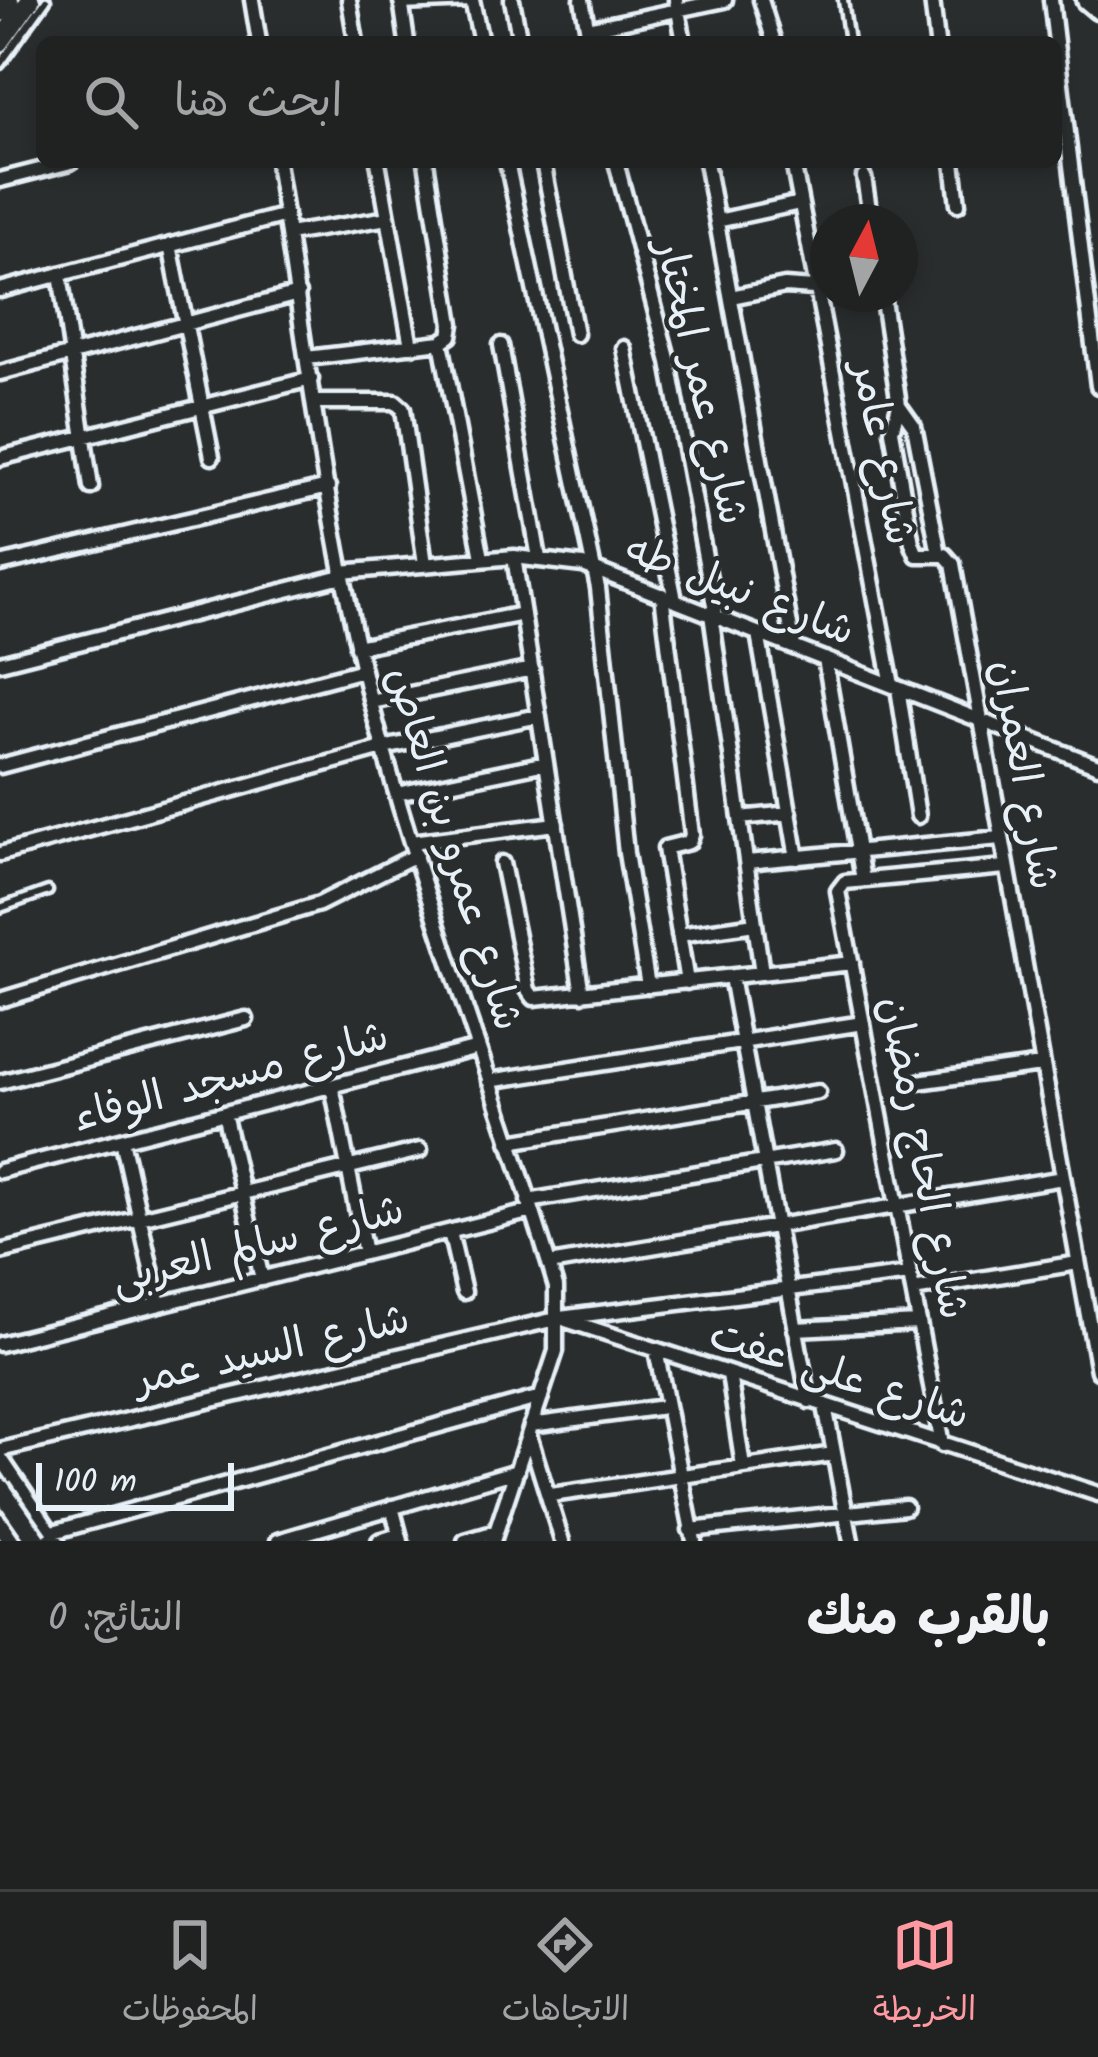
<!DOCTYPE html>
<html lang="ar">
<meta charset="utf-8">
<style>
:root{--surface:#202222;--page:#2d2f2f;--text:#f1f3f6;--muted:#a2a4a5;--line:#3d3f40;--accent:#ff9aa2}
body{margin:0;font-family:Kalam,"Playpen Sans Arabic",sans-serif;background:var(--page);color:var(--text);direction:rtl}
.compass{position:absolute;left:810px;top:204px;width:108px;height:108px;border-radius:50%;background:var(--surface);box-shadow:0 6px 18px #0003;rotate:7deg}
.scale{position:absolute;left:36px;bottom:30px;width:198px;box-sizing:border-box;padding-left:12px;border:6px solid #e8f1f8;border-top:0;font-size:33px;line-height:42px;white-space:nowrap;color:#e8f1f8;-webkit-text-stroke:9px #2a2d2e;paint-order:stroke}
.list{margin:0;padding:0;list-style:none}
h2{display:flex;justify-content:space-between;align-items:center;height:156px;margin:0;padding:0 48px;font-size:51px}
h2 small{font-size:39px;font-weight:400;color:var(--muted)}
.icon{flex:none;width:66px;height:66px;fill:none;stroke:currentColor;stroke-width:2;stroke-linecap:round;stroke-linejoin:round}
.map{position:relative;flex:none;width:1098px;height:1541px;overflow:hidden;direction:ltr}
.search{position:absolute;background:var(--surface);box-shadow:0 6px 18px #0003;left:36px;right:36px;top:36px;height:132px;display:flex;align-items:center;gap:30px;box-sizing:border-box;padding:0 42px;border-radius:18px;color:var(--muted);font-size:45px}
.sheet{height:348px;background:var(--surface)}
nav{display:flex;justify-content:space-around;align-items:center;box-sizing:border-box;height:168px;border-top:3px solid var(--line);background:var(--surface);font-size:33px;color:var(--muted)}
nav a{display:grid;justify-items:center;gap:6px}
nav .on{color:var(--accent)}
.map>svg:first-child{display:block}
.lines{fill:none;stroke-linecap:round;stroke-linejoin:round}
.lane-casing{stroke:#e8f1f8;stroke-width:15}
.street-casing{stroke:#e8f1f8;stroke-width:21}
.secondary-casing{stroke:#e8f1f8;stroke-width:26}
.primary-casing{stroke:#e8f1f8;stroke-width:27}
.lane{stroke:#2a2d2e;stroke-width:6}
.street{stroke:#2a2d2e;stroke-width:12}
.secondary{stroke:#2a2d2e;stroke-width:16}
.primary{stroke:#2a2d2e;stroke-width:18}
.primary-bridge-casing{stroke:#e8f1f8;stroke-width:27;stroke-linecap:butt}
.primary-bridge{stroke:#2a2d2e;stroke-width:18}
.labels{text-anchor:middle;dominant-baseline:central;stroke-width:9;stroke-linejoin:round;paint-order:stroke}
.street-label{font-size:42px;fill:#e8f1f8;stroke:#2a2d2e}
</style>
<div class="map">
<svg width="1098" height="1541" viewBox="0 0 1098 1541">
<rect width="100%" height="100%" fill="#2a2d2e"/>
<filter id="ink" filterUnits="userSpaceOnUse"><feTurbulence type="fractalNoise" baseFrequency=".00833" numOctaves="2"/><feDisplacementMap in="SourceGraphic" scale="24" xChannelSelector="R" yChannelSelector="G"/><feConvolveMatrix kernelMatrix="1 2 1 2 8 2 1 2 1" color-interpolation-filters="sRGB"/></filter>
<g filter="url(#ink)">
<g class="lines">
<g class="lane-casing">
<path id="lane" d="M843,0L849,42
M0,64L46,0
M0,908L48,891"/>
</g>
<g class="street-casing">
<path id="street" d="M252,0L259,42
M349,0L356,42
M401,0L407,42
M472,0L481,42
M512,0L520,42
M582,0L590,42
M676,0L684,42
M761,0L774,42
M932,0L937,42
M1051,0L1056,42
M401,3L471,0
M587,29L725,0
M1056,43L1098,386
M277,162C305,341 326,523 370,699C421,898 498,1090 556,1287V1351L493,1541
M378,162L411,346
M426,162L452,324L450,336L441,342
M507,162L598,588L626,853L648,986
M543,162L576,334
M616,162L669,362L716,616
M706,162L794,647
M793,162L892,685
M953,162L958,204
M864,177L871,222
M0,180L71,162
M717,221L800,203
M288,234L388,218
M170,245L212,457
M60,274L91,487
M0,290L286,215
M882,294L899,405L892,431L912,543L917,555H945L953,564L1098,1371
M731,297L785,286L828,289
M441,342L482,558
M501,345L539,558
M624,348L675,600
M307,358L441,342
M0,373L298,294
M315,402H395L403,409L425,564
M899,405L914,426L939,554
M0,458L311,379
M514,557L582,994
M0,564L328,487
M341,572L514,557L583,565L1098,766
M662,595L692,835L689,842L665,848L687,982
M711,614L762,973
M758,633L797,858
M357,647L523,614
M825,659L863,880
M0,663L342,576
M898,688L918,816
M371,702L532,669
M0,766L363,670
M397,794L546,763
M740,818L790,813
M411,842L556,824
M0,854L383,748L539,716
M747,862L1000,838
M502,863L528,990L534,998L852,963
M679,935L755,924
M731,977L809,1401
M0,1000L319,904L416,855
M489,1081L863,1023
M0,1082L246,1019
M918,1082L1041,1065
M332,1086L365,1253
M224,1113L262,1279
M122,1140L159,1304
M509,1142L818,1092
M0,1171L478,1048
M528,1201L836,1150
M450,1232L464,1292
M0,1252L420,1150
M549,1264L1063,1178
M913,1290L1078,1263
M566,1320L1098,1494
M795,1329L919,1323
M0,1344L532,1211
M656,1350L694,1541
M729,1374L743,1467
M825,1406L851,1541
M531,1425L664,1407
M529,1435L562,1541
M942,1445L838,891L845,882L1005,867
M0,1450L560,1318L910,1274
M0,1457L57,1541
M551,1495L834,1454
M392,1507L401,1541
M690,1530L905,1507
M28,1539L541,1397
M278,1541L517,1471
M379,1541L399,1535
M465,1541L496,1532"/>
</g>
<g class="secondary-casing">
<path id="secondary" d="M1086,0L1098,10"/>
</g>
<g class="primary-casing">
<path id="primary" d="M0,12L9,0
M0,42L30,0
M0,1523L12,1541"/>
</g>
<use href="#lane" class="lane"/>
<use href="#street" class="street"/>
<use href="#secondary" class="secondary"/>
<use href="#primary" class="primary"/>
<g class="primary-bridge-casing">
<path id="primary-bridge" d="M0,1488L37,1541"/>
</g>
<use href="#primary-bridge" class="primary-bridge"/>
</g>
</g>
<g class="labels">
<g class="street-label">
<text transform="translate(700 382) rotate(77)">شارع عمر المختار</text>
<text transform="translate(882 453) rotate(79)">شارع عامر</text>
<text transform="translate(739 591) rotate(21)">شارع نبيل طه</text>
<text transform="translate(1023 775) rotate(80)">شارع العمران</text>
<text transform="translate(453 849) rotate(73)">شارع عمرو بن العاص</text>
<text transform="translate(231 1078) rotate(-15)">شارع مسجد الوفاء</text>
<text transform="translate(922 1158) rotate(79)">شارع الحاج رمضان</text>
<text transform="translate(258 1246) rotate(-14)">شارع سالم العربى</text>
<text transform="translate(272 1351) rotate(-13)">شارع السيد عمر</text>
<text transform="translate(839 1376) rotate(18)">شارع على عفت</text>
</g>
</g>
</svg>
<svg class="compass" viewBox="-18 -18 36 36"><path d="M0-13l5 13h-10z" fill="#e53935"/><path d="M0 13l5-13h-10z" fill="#a2a4a5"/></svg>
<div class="scale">100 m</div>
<div class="search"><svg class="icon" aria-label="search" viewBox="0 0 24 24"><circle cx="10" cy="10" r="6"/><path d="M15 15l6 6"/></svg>ابحث هنا</div>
</div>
<section class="sheet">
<h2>بالقرب منك<small>النتائج: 0</small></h2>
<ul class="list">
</ul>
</section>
<nav>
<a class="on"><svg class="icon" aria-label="map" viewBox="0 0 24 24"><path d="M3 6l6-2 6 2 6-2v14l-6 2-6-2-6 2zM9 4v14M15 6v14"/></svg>الخريطة</a>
<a><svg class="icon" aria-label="directions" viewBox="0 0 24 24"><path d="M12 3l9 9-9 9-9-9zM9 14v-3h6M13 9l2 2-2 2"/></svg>الاتجاهات</a>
<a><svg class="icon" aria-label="saved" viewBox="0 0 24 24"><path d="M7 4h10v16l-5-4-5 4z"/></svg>المحفوظات</a>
</nav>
